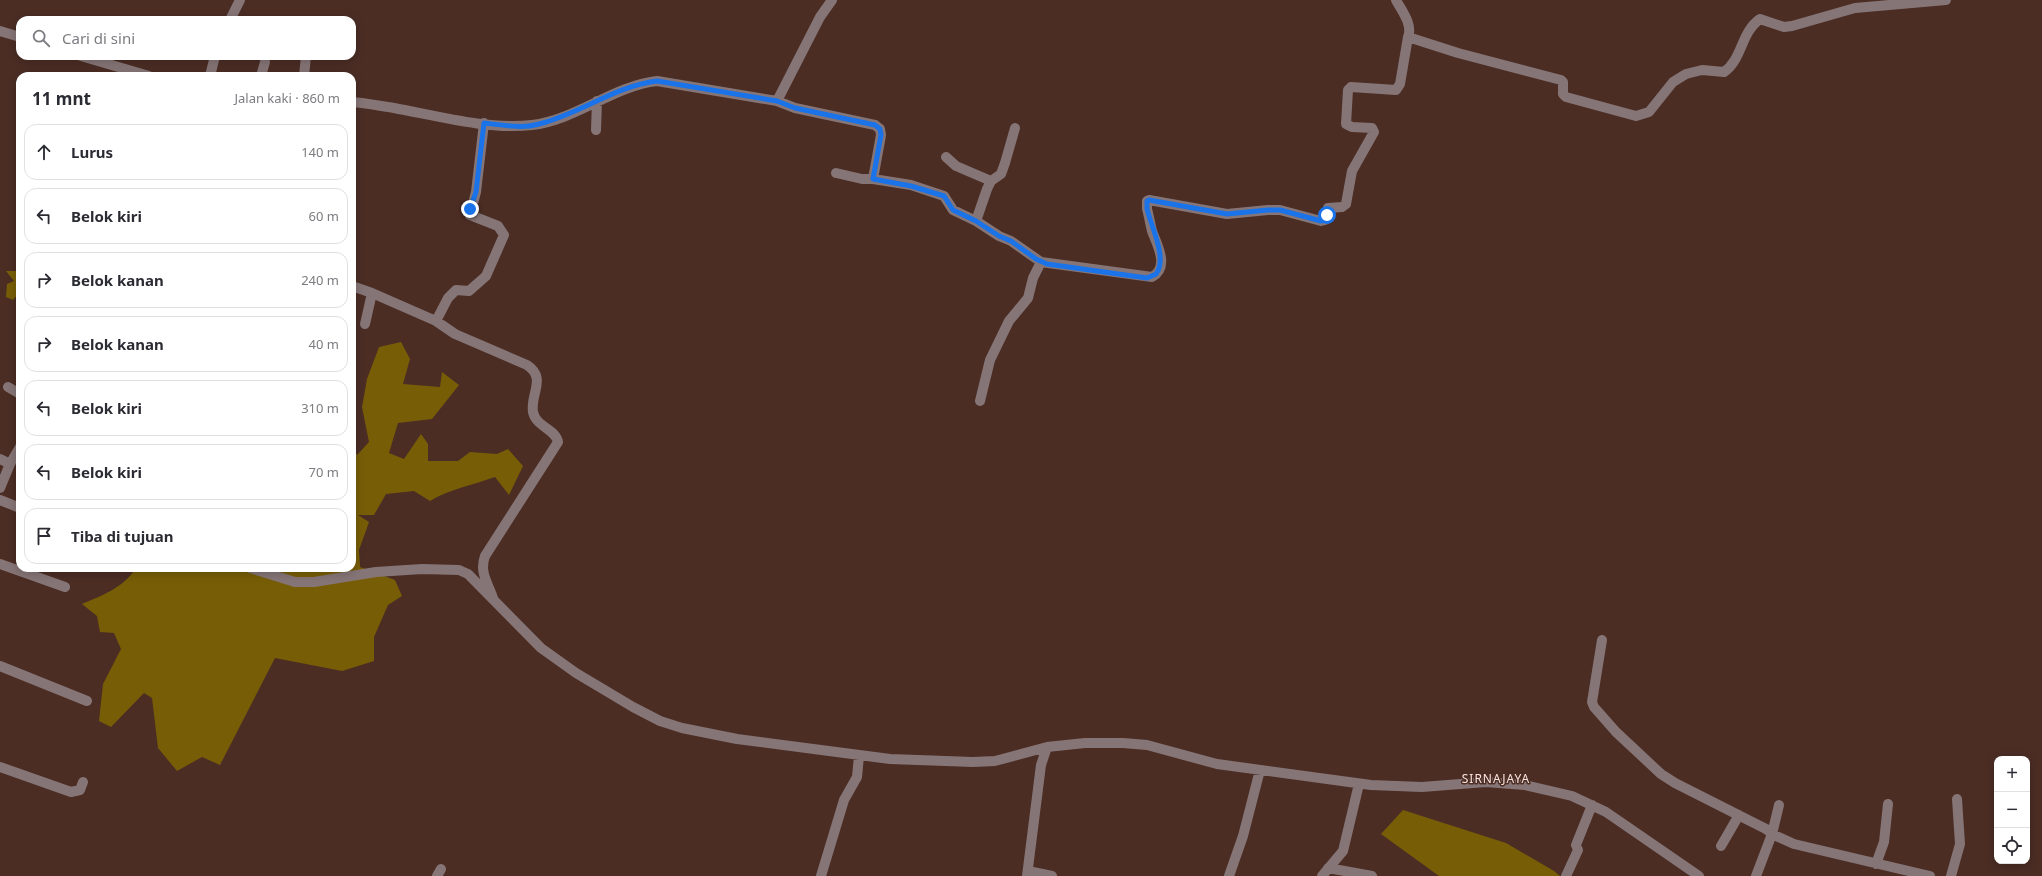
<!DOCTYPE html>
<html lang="id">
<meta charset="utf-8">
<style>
:root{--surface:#fff;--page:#f2f2f3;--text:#2b2b33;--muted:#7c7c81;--line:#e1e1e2}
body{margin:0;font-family:"Noto Sans",sans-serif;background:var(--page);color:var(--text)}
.controls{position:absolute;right:12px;bottom:12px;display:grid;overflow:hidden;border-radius:8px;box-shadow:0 2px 10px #0003}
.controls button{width:36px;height:36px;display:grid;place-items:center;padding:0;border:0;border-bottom:1px solid var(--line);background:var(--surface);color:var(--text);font:20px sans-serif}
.stop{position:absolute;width:12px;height:12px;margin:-9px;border:3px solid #1a73e8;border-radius:50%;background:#fff}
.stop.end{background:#1a73e8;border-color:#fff;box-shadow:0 1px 4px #0008}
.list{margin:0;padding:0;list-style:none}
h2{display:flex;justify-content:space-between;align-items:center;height:52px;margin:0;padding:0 16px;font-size:17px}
h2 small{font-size:13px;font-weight:400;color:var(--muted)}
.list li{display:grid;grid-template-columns:26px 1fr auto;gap:12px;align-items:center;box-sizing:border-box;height:56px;margin:0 8px 8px;padding:0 8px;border:1px solid var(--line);border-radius:12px}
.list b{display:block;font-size:15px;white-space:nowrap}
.list em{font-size:13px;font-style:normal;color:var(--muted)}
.icon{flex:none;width:22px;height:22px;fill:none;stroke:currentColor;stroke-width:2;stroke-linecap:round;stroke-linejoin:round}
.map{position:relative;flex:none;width:2042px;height:876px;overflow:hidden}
.search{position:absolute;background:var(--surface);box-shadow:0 2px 10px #0003;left:16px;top:16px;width:340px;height:44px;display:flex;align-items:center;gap:10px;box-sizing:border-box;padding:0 14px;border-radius:12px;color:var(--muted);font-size:15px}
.panel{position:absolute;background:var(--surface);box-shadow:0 2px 10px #0003;left:16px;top:72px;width:340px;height:500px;border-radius:12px}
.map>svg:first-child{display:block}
.forest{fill:#785d07}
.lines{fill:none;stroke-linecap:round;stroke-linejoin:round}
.minor{stroke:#867576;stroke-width:10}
.route{stroke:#1a73e8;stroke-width:5}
.labels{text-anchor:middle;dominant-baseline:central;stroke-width:3;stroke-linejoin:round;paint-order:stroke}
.quarter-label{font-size:12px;letter-spacing:1px;fill:#f8e4de;stroke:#4b2d24}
</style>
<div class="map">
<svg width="2042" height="876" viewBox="0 0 2042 876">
<rect width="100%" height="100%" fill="#4b2d24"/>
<path class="forest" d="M6,271H20V292L13,300L6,297L7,284L14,281Z
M401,342L410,359L403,384L440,387L442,372L459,385L432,419L398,423L389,453L404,459L421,434L428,444V461H458L470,452L497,454L508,449L523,466L509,495L495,477C473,485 450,489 430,501L414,491L386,494L374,515H358L369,522L359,550L360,567L395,580L402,596L388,605L374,637V661L342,671L275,658L220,765L202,757L177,771L158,748L152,698L144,693L111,727L99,721L103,684L121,649L114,633L100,632L97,616L82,604C103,595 123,588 136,568H352V445L357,455L369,442L362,407L367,379L379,347Z
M1403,810L1506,843L1554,871L1560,876H1439L1381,834Z"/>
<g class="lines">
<path class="minor" d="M1396,0C1402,11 1413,25 1408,37L1458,53L1561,80L1563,82V94L1566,97L1636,116L1649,112L1673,82L1686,74L1702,70L1724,72C1742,60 1741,32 1760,19L1784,27L1792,26L1855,8L1946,0
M230,20L240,0
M0,31L20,37
M81,56L149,76
M210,76L215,56
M261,76L265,62
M304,76L306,56
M777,101L795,108L875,125L880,129L881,135L873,179L911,185L944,196L953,210L976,221L999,236L1011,241L1041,262L1152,277C1170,267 1157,245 1152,231C1150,223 1149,216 1147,209V201L1149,200L1227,214L1268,210H1280L1321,221L1325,220L1328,208L1342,207L1346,204L1352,171L1374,132L1372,128L1352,127L1346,124L1348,90L1351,87L1396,90L1400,84L1408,37
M352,102C366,103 380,106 394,108C437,116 489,130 532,125C576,120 613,86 657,81L777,101L820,17L832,0
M596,130L597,101
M946,157L956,166L991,181
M836,173L862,179H873
M976,221L987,189L991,181L1001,174L1005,163L1015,128
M352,286L372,293
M436,321L448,298L456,290L469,291L486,276L504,235L498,226L470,215L476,192L484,123
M365,324L372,293L436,321L455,334L527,365C547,378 530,394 533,412C536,427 556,429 558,442L485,556C479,572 488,583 493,598
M8,387L20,394
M980,401L990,360L1009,321L1028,298L1033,278L1041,262
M0,459L10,464
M0,488L10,464L20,447
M0,500L20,508
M0,564L65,587
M250,568L295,582H314L376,572L422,569L459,570L468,574L541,648L576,673L633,707L660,721L682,728L737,739L890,759L973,762L995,761L1047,747L1085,743H1123L1147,745L1217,764L1371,785L1422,787L1486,782L1525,785L1572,796L1606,812L1699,876
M1602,640L1592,702L1594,707L1616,732L1661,774L1675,783L1766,829L1772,834L1756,876
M0,666L87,701
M0,767L71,792L80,790L83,782
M1779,805L1772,834L1794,844L1930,876
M1721,846L1739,815
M1876,864L1884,842L1888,804
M1328,868L1372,876
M1028,871L1052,876
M437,876L441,869
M821,876L844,800L857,777L859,756
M1027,876L1041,765L1047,747
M1229,876L1243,836L1260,770
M1322,876L1343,851L1359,784
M1566,876L1578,850L1576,845L1592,805
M1951,876L1960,844L1957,799"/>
</g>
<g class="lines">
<path class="route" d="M470,209L476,192L484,123C502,125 522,129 539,124C580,114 615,86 657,81L777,101L795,108L875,125L880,129L881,135L873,179L911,186L944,196L953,210L976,221L999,236L1011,241L1036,259L1047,264L1147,278L1156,274C1168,259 1151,226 1147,209V201L1149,200L1227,214L1268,210H1280L1321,221L1325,220L1327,215"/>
</g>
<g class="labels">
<g class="quarter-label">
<text x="1496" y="778">SIRNAJAYA</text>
</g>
</g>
</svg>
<div class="controls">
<button>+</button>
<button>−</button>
<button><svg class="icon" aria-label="locate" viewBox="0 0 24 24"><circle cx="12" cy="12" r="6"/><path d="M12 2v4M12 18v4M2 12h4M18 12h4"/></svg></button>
</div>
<div class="stop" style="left:1327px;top:215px"></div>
<div class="stop end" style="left:470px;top:209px"></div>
<div class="search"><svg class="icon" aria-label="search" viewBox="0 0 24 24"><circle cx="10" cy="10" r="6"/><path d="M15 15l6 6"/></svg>Cari di sini</div>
<section class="panel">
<h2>11 mnt<small>Jalan kaki · 860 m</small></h2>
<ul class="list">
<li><svg class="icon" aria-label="ahead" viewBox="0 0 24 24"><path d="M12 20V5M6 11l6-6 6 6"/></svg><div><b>Lurus</b></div><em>140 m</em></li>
<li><svg class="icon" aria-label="left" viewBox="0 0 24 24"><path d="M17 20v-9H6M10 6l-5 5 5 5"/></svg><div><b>Belok kiri</b></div><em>60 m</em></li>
<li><svg class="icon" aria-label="right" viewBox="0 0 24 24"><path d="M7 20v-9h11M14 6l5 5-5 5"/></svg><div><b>Belok kanan</b></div><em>240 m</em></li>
<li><svg class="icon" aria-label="right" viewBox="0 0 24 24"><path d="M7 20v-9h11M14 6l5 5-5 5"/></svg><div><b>Belok kanan</b></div><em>40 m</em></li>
<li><svg class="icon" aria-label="left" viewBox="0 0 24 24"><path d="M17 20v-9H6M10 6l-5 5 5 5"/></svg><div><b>Belok kiri</b></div><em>310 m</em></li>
<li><svg class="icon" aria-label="left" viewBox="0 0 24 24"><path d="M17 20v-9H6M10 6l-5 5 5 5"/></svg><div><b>Belok kiri</b></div><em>70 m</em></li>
<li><svg class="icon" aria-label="arrive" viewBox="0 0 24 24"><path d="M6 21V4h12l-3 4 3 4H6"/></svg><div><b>Tiba di tujuan</b></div></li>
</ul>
</section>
</div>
